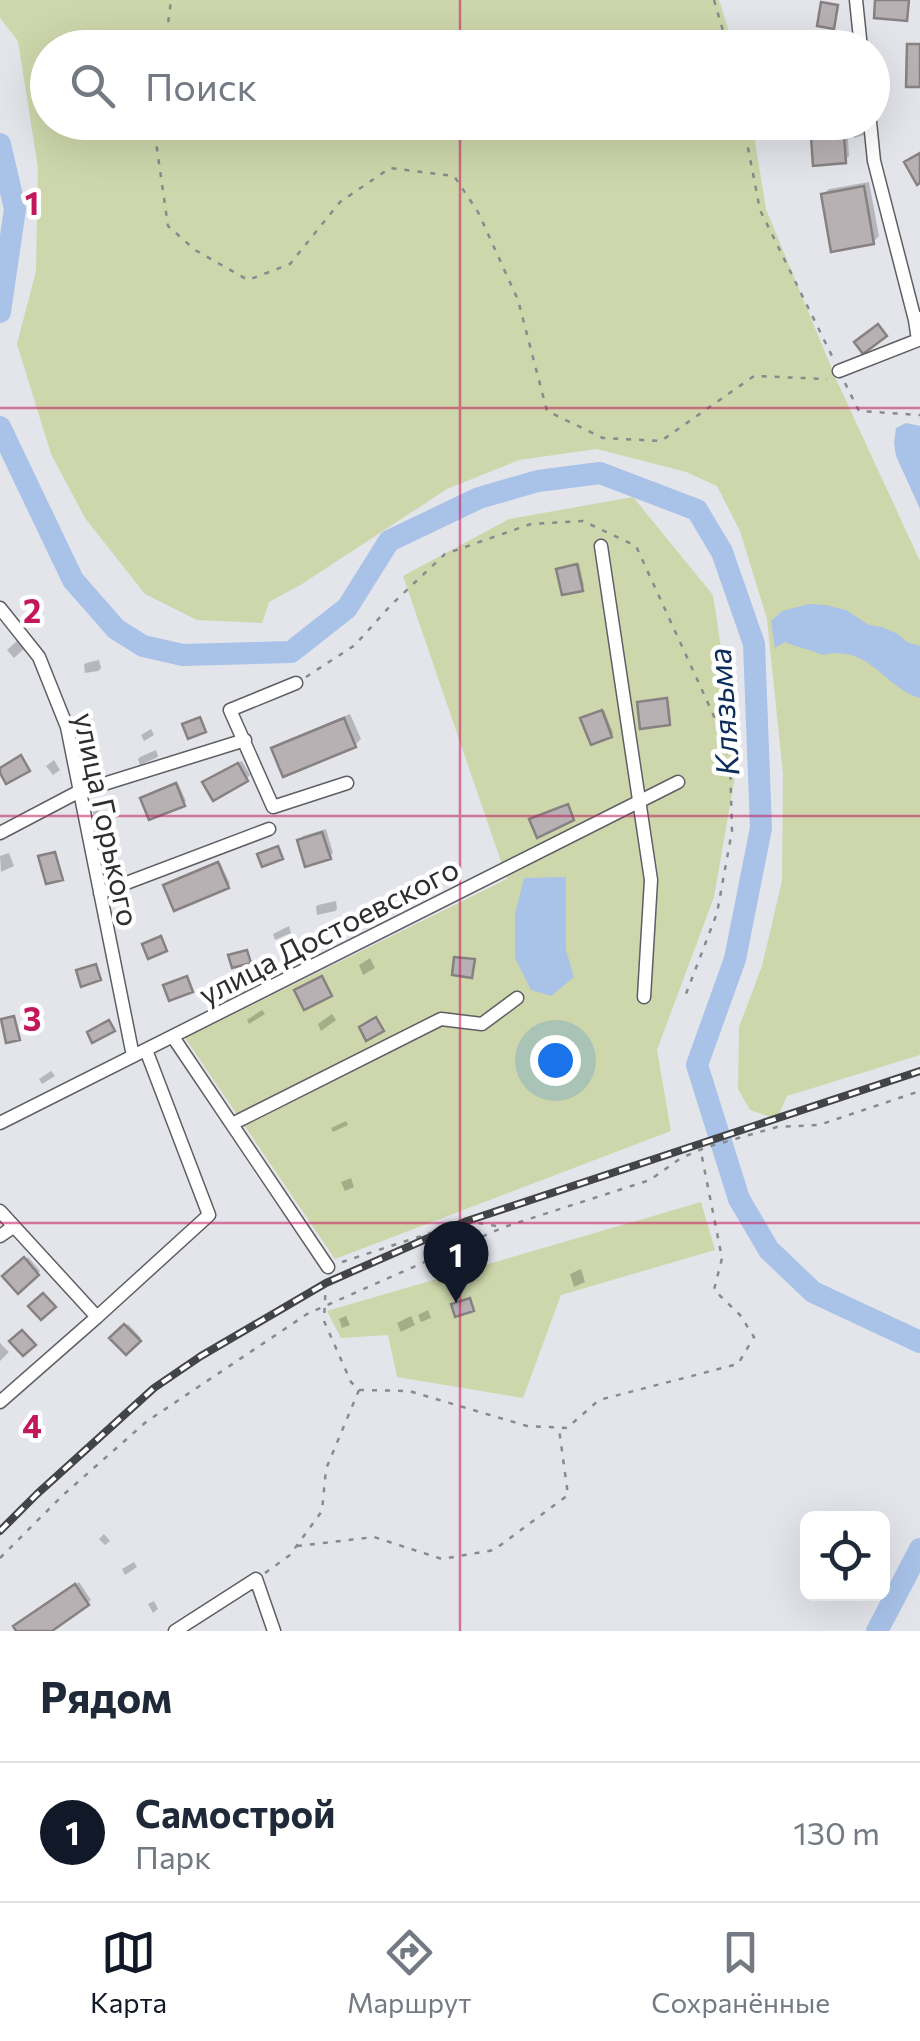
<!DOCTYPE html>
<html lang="ru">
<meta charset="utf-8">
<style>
:root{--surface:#fff;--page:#f2f2f3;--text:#1f2937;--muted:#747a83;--line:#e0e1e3;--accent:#111827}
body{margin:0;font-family:Commissioner,sans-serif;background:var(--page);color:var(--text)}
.controls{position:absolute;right:30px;bottom:30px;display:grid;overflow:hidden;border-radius:15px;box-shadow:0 10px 40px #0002}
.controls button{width:90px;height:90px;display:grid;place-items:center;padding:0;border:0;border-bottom:2px solid var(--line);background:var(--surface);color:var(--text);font:50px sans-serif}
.you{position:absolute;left:555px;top:1060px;width:35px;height:35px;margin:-25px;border:8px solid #fff;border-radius:50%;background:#1a73e8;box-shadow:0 0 0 15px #1a73e833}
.badge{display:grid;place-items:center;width:65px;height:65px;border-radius:50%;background:var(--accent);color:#fff;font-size:32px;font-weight:700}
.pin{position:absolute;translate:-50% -82px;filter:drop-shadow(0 2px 5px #0008)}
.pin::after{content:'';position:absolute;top:52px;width:35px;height:30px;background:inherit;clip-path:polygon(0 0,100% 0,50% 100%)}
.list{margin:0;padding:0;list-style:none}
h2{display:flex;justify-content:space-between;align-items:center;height:130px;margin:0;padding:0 40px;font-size:42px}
h2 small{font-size:32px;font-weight:400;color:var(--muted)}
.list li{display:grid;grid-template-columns:65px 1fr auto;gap:30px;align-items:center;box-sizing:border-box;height:140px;padding:0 40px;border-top:2px solid var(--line)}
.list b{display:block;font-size:38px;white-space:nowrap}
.list p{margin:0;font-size:32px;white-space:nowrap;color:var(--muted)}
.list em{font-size:32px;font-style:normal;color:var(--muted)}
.icon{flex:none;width:55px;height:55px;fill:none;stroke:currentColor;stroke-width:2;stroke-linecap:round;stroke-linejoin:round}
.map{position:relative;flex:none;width:920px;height:1631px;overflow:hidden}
.search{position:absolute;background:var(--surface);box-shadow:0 10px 40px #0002;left:30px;right:30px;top:30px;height:110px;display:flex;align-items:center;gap:25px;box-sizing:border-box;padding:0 35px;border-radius:55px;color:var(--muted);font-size:38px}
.sheet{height:270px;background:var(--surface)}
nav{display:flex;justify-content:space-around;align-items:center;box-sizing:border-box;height:140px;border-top:2px solid var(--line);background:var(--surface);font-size:28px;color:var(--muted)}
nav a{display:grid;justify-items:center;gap:5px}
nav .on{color:var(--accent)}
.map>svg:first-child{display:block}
.green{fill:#ced7ab}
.water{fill:#a8c2e8}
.shadow{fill:#0003}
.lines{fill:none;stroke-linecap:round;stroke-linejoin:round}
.river{stroke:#a8c2e8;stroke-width:22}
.building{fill:#b8b1b3;stroke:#878182;stroke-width:2.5}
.minor-casing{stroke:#5e5f64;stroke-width:15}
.path{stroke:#888a8e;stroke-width:2.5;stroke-dasharray:5 8;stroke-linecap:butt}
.minor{stroke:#fff;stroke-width:12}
.rail-casing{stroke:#434447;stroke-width:8}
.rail{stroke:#fff;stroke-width:4;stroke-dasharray:11;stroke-linecap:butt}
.grid{fill:none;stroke:#c2185b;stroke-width:2.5;stroke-opacity:0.55}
.labels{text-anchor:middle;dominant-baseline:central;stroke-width:9;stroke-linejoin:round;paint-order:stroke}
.street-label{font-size:30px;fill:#2d2e30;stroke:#fff}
.water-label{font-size:32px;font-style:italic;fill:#0d2d5b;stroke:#fff}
.grid-label{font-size:32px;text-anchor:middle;font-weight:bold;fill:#c2185b;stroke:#fff;stroke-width:9;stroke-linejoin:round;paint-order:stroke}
</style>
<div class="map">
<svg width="920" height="1631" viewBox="0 0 920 1631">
<rect width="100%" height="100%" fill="#e3e5eb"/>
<path class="green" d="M0,0H719L734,47L48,48V122L752,123L766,209L836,379L920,561V1055L787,1096L777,1119L750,1110L738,1089L739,1027L762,966L782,881L783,774L767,619L740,531L717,486L686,472L597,449L519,460L447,489L302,584L269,602L262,623L197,620L145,594L85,518L51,454L17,344L36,271L38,168L18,41L0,18Z
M633,497L713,595L738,759L714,897L657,1050L671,1131L335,1259L185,1038L507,879L403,576L509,519Z
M701,1202L715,1250L561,1295L523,1398L397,1377L388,1335L341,1338L327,1311Z"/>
<path class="water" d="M906,423L920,426V509L896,456L894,443L896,428Z
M809,604L826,605L846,610L869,625L882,627L898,634L907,642L920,646V698C880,685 871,644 822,655C810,649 798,648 785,642L775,648L771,621L782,611Z
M566,877V950L574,977L551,996L531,990L515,958V914L524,878Z"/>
<path class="shadow" d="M798,37L799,48H786V40L788,38Z
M836,45V48H812L814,46Z
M812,122H847L849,156L845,160Z
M852,122H866L867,134L854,138Z
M869,182L879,236L873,242L823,194L829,189Z
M579,563L584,586L582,588L559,569Z
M18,640L25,648L14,658L7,650Z
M99,660L101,668L98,671L85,673L84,665L86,663Z
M668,697L671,721L669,723L639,703Z
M604,710L613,733L611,735L585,717Z
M350,714L361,739L355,745L274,748L280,743Z
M151,729L154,735L144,741L141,735Z
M156,750L158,756L156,758L140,765L138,759L140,757Z
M54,760L60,770L53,775L46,766Z
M242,761L250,775L246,779L209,778Z
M178,783L186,801L184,803L145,796Z
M98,810L103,825L98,827L93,812Z
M326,829L333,853L329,857L299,840L303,836Z
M9,853L14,866L1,872L0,856Z
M220,862L230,884L227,886L169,884Z
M336,901L337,909L335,911L317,915L316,907L318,905Z
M289,926L291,933L275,940L273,934Z
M370,958L375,968L363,975L359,965Z
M262,1010L265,1014L249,1024L247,1020Z
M332,1014L336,1020L321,1031L318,1024Z
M51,1071L55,1076L42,1084L39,1079Z
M346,1121L348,1125L333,1132L331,1128Z
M351,1178L354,1187L345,1191L341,1182Z
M28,1257L40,1271L18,1290L6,1276Z
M581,1269L585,1282L574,1287L570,1274Z
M428,1310L431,1318L421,1322L418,1315Z
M346,1316L350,1325L342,1328L339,1319Z
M411,1316L415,1325L401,1332L397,1323Z
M128,1324L141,1338L126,1352L113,1338Z
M0,1343L9,1352L0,1361Z
M104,1534L110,1541L105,1545L99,1539Z
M134,1562L137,1567L125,1575L122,1569Z
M79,1582L91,1600L87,1603L47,1631H19L20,1623Z
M154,1601L158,1609L153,1613L148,1604Z"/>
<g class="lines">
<path class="river" d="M0,144L15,209L0,312
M0,427L73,580L116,629L143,646L183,655L291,652L347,608L389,541L479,498L538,481L600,473L697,510L722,552L754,644L761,828L735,959L697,1065L739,1199L769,1250L813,1292L920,1342
M877,1631L920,1549"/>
</g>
<path class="building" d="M875,0H909L907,21L874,18Z
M821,2L838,5L834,29L817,26Z
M907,44H920V87H906Z
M810,122H843L846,163L813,166Z
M920,153V183L917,185L904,162Z
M864,186L874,244L831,252L821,194Z
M878,324L887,336L863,354L854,342Z
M577,564L583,591L562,595L556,569Z
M667,698L670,725L640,729L637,702Z
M602,710L612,737L591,745L580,718Z
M200,717L206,732L188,739L182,724Z
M344,718L356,747L283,777L271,748Z
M21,755L30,771L6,784L0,773V768Z
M238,763L248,781L213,801L202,782Z
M176,783L185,806L149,820L140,798Z
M568,804L574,820L537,838L529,819Z
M322,832L331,859L305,867L297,840Z
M278,846L283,859L262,867L257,854Z
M55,852L63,880L46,884L38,856Z
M218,862L229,888L174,911L163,885Z
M161,936L167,951L148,959L142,944Z
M247,950L251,963L232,968L228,955Z
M454,957L475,959L472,978L452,975Z
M96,964L101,980L81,987L76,970Z
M187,976L193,992L169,1001L163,985Z
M322,976L332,996L304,1010L294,990Z
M14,1016L20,1040L6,1043L1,1019Z
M376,1017L384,1031L366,1041L359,1027Z
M109,1020L115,1031L92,1043L87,1032Z
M24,1257L39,1275L18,1294L2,1276Z
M43,1293L56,1307L41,1320L28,1306Z
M470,1298L474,1311L455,1317L451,1304Z
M124,1324L141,1341L126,1355L109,1338Z
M22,1330L36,1345L23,1356L9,1341Z
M75,1584L89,1605L52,1631H16L13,1626Z"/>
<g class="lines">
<g class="minor-casing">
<path id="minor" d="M856,0L861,48
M870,122L874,161L915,320L920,318
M839,371L918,340L915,320
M601,546L651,880L644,997
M0,608L39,657L67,727L133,1056
M296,683L230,710L273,807L347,783
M0,833L78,792L245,740
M100,893L269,829
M173,1037L328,1267
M0,1123L678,782
M232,1124L441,1019L482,1024L517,998
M0,1211L97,1317L0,1402
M0,1236L13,1227
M97,1317L209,1215L146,1050
M175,1631L256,1579L274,1631"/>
</g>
<path class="path" d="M714,0L728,48
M165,48L171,0
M148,122L156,142L168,226L195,250L248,280L290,264L340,202L390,168L454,176L478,212L518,300L547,411L603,438L661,441L754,376L827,379
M743,122L760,210L833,358
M845,383L859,411L920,415
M306,677L355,645L391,605L445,554L531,524L583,521L636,546L713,714L730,760L732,831L717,913L686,994
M342,1262L467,1221L502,1227
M359,1390L409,1391L527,1426L567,1428L599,1400L738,1364L754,1337L740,1315L714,1290L722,1258L701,1152
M297,1546L374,1537L442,1559L494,1550L568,1495L559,1429
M0,1558L62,1496L146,1422L307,1314L504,1227L650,1180L681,1158L707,1147L777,1127L819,1125L920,1091
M265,1573L290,1555L322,1511L326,1469L359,1390L351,1382L324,1321L326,1280"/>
<use href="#minor" class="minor"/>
<g class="rail-casing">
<path id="rail" d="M0,1531L37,1494L154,1388L201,1356L326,1283L467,1221L920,1071"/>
</g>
<use href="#rail" class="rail"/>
</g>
<path class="grid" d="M460,0V48M460,122V1631M0,408H920M0,816H920M0,1223H920"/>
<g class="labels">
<g class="street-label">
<text transform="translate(108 819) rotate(78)">улица Горького</text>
<text transform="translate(328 930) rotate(-27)">улица Достоевского</text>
</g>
<g class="water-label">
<text transform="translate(722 712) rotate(-94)">Клязьма</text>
</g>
</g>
<g class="grid-label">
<text x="32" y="215">1</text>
<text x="32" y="623">2</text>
<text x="32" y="1031">3</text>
<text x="32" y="1438">4</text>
</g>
</svg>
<div class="controls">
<button><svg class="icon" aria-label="locate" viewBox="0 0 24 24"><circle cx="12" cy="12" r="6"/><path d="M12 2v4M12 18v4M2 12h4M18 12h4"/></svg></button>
</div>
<div class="you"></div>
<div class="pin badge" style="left:456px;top:1303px">1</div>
<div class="search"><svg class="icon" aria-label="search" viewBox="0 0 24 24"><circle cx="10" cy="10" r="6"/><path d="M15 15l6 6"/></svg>Поиск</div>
</div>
<section class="sheet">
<h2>Рядом<small></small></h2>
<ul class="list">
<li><span class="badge">1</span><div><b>Самострой</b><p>Парк</p></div><em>130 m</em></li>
</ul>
</section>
<nav>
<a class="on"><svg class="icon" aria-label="map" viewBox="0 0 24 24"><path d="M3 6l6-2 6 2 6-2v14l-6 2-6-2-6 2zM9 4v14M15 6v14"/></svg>Карта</a>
<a><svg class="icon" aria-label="directions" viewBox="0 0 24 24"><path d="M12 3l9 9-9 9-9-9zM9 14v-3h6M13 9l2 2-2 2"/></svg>Маршрут</a>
<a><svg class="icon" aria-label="saved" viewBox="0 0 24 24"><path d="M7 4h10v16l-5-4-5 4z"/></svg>Сохранённые</a>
</nav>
